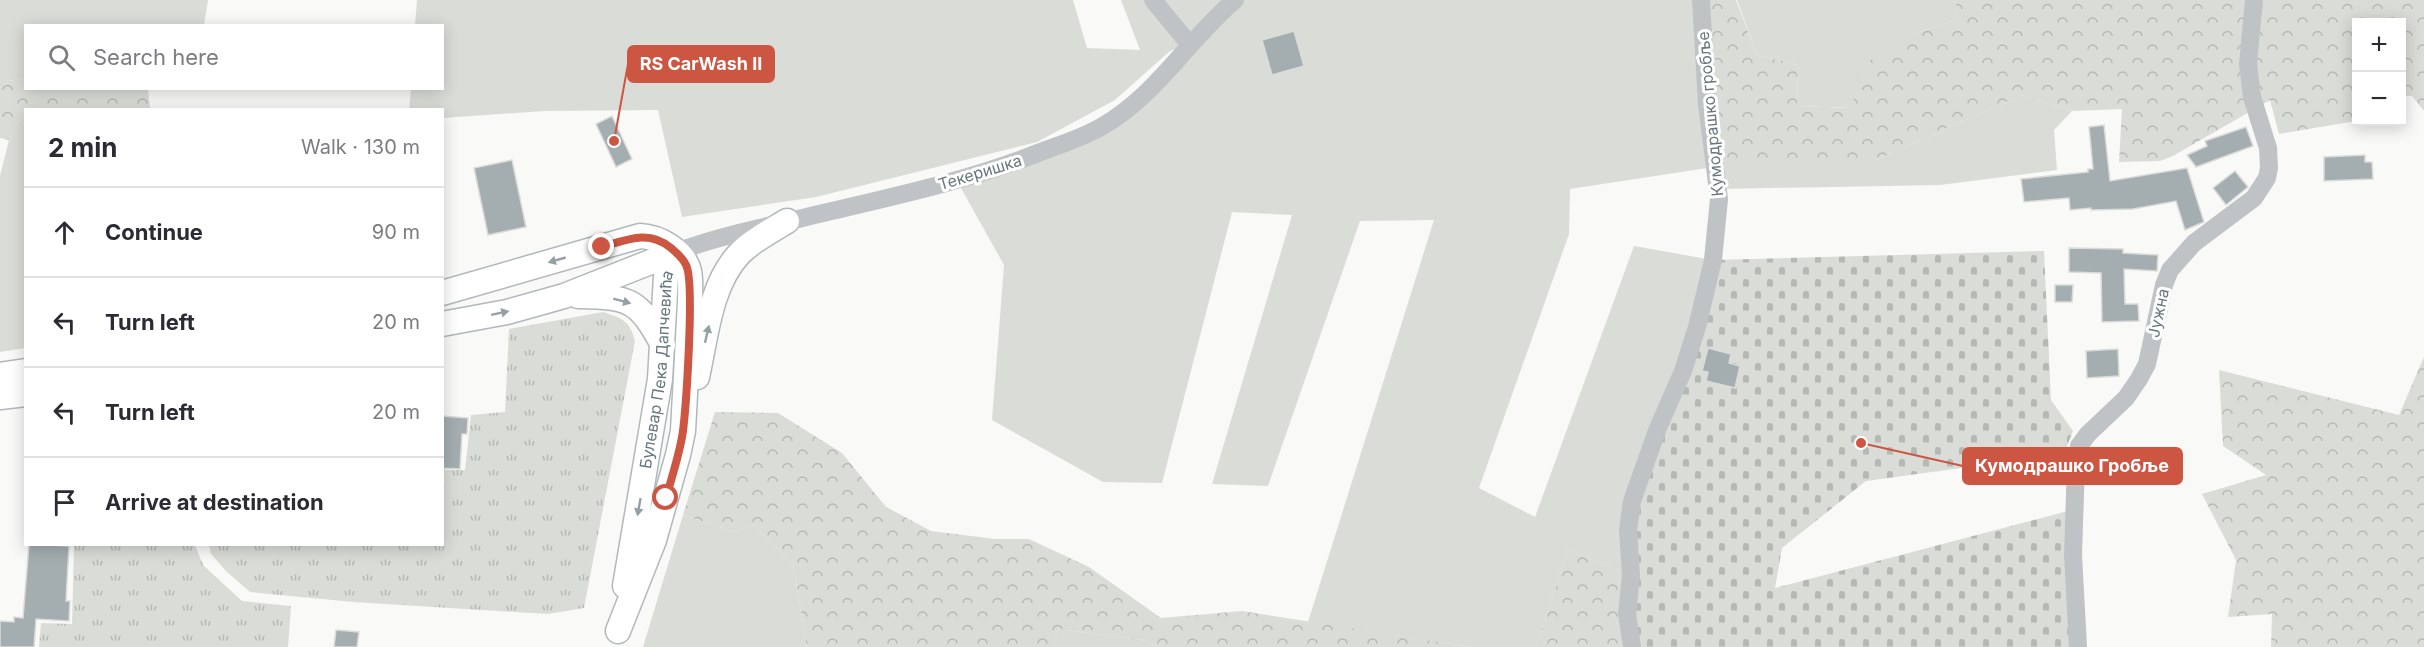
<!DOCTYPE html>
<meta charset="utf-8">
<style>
:root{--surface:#fff;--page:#f2f2f3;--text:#2b2b33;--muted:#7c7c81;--line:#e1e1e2}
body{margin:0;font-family:Inter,sans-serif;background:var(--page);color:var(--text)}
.controls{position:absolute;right:18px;top:18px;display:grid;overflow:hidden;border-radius:0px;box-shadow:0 3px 15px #0003}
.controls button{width:54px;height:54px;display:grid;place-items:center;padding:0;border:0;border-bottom:2px solid var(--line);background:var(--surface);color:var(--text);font:30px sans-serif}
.stop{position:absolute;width:18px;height:18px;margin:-14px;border:4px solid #cd5643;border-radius:50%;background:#fff}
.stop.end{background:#cd5643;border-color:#fff;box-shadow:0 2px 6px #0008}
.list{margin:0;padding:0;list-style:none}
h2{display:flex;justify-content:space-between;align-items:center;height:78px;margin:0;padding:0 24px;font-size:26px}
h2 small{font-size:20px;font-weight:400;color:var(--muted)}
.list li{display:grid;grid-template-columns:39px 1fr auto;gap:18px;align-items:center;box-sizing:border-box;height:90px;padding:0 24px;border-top:2px solid var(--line)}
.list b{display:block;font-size:22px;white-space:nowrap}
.list em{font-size:20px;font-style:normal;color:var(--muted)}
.icon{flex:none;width:33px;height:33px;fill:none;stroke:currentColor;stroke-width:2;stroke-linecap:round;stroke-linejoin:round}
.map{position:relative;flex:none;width:2424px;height:647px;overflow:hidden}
.search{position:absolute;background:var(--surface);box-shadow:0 3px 15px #0003;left:24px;top:24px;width:420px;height:66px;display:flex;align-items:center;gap:15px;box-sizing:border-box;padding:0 21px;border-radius:0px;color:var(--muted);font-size:22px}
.panel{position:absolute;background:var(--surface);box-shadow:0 3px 15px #0003;left:24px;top:108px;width:420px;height:438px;border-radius:0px}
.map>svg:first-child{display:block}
.grass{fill:#daddd7}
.forest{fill:url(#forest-crowns)}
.cemetery{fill:url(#cemetery-stones)}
.park{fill:url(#park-tufts)}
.building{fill:#a4aeb1;stroke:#dbdbd9;stroke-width:1.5}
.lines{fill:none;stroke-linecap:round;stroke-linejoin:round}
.secondary-casing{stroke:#b1b8bb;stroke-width:27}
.street{stroke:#bfc3c6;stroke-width:18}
.secondary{stroke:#fff;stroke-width:24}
.oneway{fill:#95a0a5}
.route{stroke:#cd5643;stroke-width:8}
.labels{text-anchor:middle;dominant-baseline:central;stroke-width:6;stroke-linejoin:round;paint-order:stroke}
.street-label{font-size:16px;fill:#67777e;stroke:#fff}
.leader{fill:none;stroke:#cd5643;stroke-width:2}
.callout-dot{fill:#cd5643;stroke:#fff;stroke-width:2}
.callout{fill:#cd5643;stroke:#cd5643;stroke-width:2}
.callout-label{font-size:18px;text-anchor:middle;font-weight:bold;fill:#fff}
</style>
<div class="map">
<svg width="2424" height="647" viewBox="0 0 2424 647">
<defs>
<pattern id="forest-crowns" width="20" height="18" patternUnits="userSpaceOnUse" patternTransform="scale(1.5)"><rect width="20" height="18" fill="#daddd7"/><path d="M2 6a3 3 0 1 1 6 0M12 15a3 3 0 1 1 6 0" fill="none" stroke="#b5b8b4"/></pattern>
<pattern id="cemetery-stones" width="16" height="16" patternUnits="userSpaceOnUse" patternTransform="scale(1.5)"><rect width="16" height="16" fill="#daddd7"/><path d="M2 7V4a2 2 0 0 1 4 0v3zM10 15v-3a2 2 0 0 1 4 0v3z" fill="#b5b8b4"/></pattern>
<pattern id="park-tufts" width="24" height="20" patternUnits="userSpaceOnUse" patternTransform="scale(1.5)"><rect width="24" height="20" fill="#daddd7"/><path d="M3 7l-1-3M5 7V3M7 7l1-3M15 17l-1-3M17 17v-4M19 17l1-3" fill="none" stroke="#b5b8b4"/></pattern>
</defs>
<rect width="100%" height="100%" fill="#f9f9f7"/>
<path class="grass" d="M0,0H208L204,25L26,26L25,78L8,81L0,88Z
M417,0H1073L1087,48L1140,50L1121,0H1701L1707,104L1876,160L2022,95L2072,111L2054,130L2057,170L1940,185L1717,189L1714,167L1570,189L1569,234L1479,488L1535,517L1634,246L1713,260L1631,576L1568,549L1536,647H1472L1308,622L1434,220L1360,221L1268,486L1212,484L1292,215L1232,212L1162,483L1103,482L992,420L1004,265L957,181L1101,128L1189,45L1170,51L1115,100L1037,142L816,197L682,217L658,110L544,111L443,118L442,110H409L411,89L442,88V26L415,25Z
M1737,0H1955L1958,19L1911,35L1852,108L1797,106L1798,65L1757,55Z
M25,116V348L0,352V176L9,140L14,128Z
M683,515L735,532L754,525L793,564L807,647H643Z
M1058,629L1142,640L1158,647H1053Z"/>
<path class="forest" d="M1701,0H1736L1757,55L1798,65L1797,106L1852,108L1859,67L1911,35L1958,19L1955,0H2424V111L2412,96H2402V22H2356V121L2279,134L2270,100L2173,156L2160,161L2119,162L2122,109L2072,111L2022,95L1876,160L1715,167Z
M25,78L26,88L148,89L150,109L26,110L25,116L14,128L9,140L0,138V88L8,81Z
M2424,357V647H2271L2272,614L2228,617L2236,560L2202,494L2266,475L2223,446L2219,370L2399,415Z
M715,412L778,413L842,453L886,507L931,531L995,539H1029L1089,567L1161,618L1242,611L1472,647H1158L1142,640L1058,629L1053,647H807L793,564L754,525L735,532L683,515Z
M1568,549L1631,576V647H1536Z"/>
<path class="cemetery" d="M2044,251L2051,400L2073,431L2064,454L1866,481L1782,548L1775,588L2068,511L2071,647H1632V501L1713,260Z"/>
<path class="park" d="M603,312C622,318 630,321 635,341L584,608L548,614L353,602L250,592L226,571L211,554L209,545L442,544L443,470H465L471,415L505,412L509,329Z
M74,545H195L203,565L242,601L291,606L288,647H39L41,623L72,624Z"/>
<path class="building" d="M1294,31L1304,66L1272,75L1262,40Z
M612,116L632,159L616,167L596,124Z
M2104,125L2110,181L2187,168L2204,222L2185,230L2176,201L2133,209L2091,210V208L2070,210L2069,198L2024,202L2021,179L2088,172V169H2093L2089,127Z
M2246,127L2253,146L2196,167L2187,155L2207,146L2205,141Z
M2365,155V162H2372L2373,179L2324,181V157Z
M512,160L526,227L488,235L474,168Z
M2235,171L2248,187L2226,205L2213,188Z
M2069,248L2123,249V253L2158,255L2157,271L2124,269L2125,304H2138L2139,321L2102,322L2101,273L2069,272Z
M2055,285H2073L2072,302H2055Z
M1708,348L1731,354L1729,363L1740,366L1735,388L1706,381L1708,372L1702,371Z
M2118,349L2119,376L2087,378L2086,351Z
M442,416L468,418L467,434H462L460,469L442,468Z
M29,544L69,546L66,601H70L69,621L36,619L34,647H0V621L14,622V617L23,618Z
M336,630L359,632L357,647H334Z"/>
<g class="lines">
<g class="secondary-casing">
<g id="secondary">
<path d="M442,293L640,236C660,237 684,251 689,271C691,281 690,291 690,301L683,431L678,455L654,540L618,631"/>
<path d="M578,296C630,297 638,299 663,345"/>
<path d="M442,324L507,312L564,296L676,252"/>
<path d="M0,375L26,371"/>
<path d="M697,377C706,337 710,284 740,253C753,240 771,231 787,221"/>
<path d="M0,397L26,394"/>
<path id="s1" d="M625,586L660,379L666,276L676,252"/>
</g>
</g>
<path class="street" d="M1153,0L1190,45
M676,252C714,238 754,229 794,220C876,200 959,184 1038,153C1059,145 1082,138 1101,127C1156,96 1188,40 1235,0
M1632,647L1627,613L1631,576L1628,530L1632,501L1658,428L1683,371L1697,327L1713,260L1719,199L1707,104L1701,0
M2078,647L2073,555L2076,464L2079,446L2088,434L2126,398L2139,379L2147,364L2164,285L2170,270L2194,243L2254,198L2267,178L2269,168L2268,148L2252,97L2248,64L2254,0"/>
<use href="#secondary" class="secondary"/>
</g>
<defs><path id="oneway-solid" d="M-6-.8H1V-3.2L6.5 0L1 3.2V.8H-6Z" transform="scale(1.5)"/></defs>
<g class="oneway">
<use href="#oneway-solid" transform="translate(557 260) rotate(164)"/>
<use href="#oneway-solid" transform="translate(622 301) rotate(15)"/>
<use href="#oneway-solid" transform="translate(500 313) rotate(-12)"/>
<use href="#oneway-solid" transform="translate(707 334) rotate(-77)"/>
<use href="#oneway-solid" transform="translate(639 507) rotate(100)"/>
</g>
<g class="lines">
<path class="route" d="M602,247C626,240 649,229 671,248C677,253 683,258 686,265C695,281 686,406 683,431C680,453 672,476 666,498"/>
</g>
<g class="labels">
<g class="street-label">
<text transform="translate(1710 114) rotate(-95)">Кумодрашко гробље</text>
<text transform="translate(980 172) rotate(-17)">Текеришка</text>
<text transform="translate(2158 313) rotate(-78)">Јужна</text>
<text stroke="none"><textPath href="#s1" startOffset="219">Булевар Пека Дапчевића</textPath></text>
</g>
</g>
<path class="leader" d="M614 141L628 64M1861 443L1963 466"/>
<g class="callout-dot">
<circle cx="614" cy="141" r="6"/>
<circle cx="1861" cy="443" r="6"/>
</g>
<g class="callout">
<rect x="628" y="46" width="146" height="36" rx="6"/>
<rect x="1963" y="448" width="219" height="36" rx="6"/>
</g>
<g class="callout-label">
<text x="701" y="70">RS CarWash II</text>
<text x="2072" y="472">Кумодрашко Гробље</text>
</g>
</svg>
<div class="controls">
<button>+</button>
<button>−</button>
</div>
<div class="stop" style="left:666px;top:498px"></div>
<div class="stop end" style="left:602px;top:247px"></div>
<div class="search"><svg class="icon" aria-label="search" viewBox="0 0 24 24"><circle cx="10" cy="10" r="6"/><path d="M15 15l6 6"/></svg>Search here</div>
<section class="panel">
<h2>2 min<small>Walk · 130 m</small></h2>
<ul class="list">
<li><svg class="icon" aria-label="ahead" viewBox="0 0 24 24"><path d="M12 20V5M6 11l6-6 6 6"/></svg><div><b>Continue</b></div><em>90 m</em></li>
<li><svg class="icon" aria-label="left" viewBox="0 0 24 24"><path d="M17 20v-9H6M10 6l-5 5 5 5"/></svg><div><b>Turn left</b></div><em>20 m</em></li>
<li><svg class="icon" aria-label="left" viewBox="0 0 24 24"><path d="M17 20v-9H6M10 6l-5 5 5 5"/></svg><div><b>Turn left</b></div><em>20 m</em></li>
<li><svg class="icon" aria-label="arrive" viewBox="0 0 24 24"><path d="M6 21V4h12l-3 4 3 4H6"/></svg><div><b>Arrive at destination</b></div></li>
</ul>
</section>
</div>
